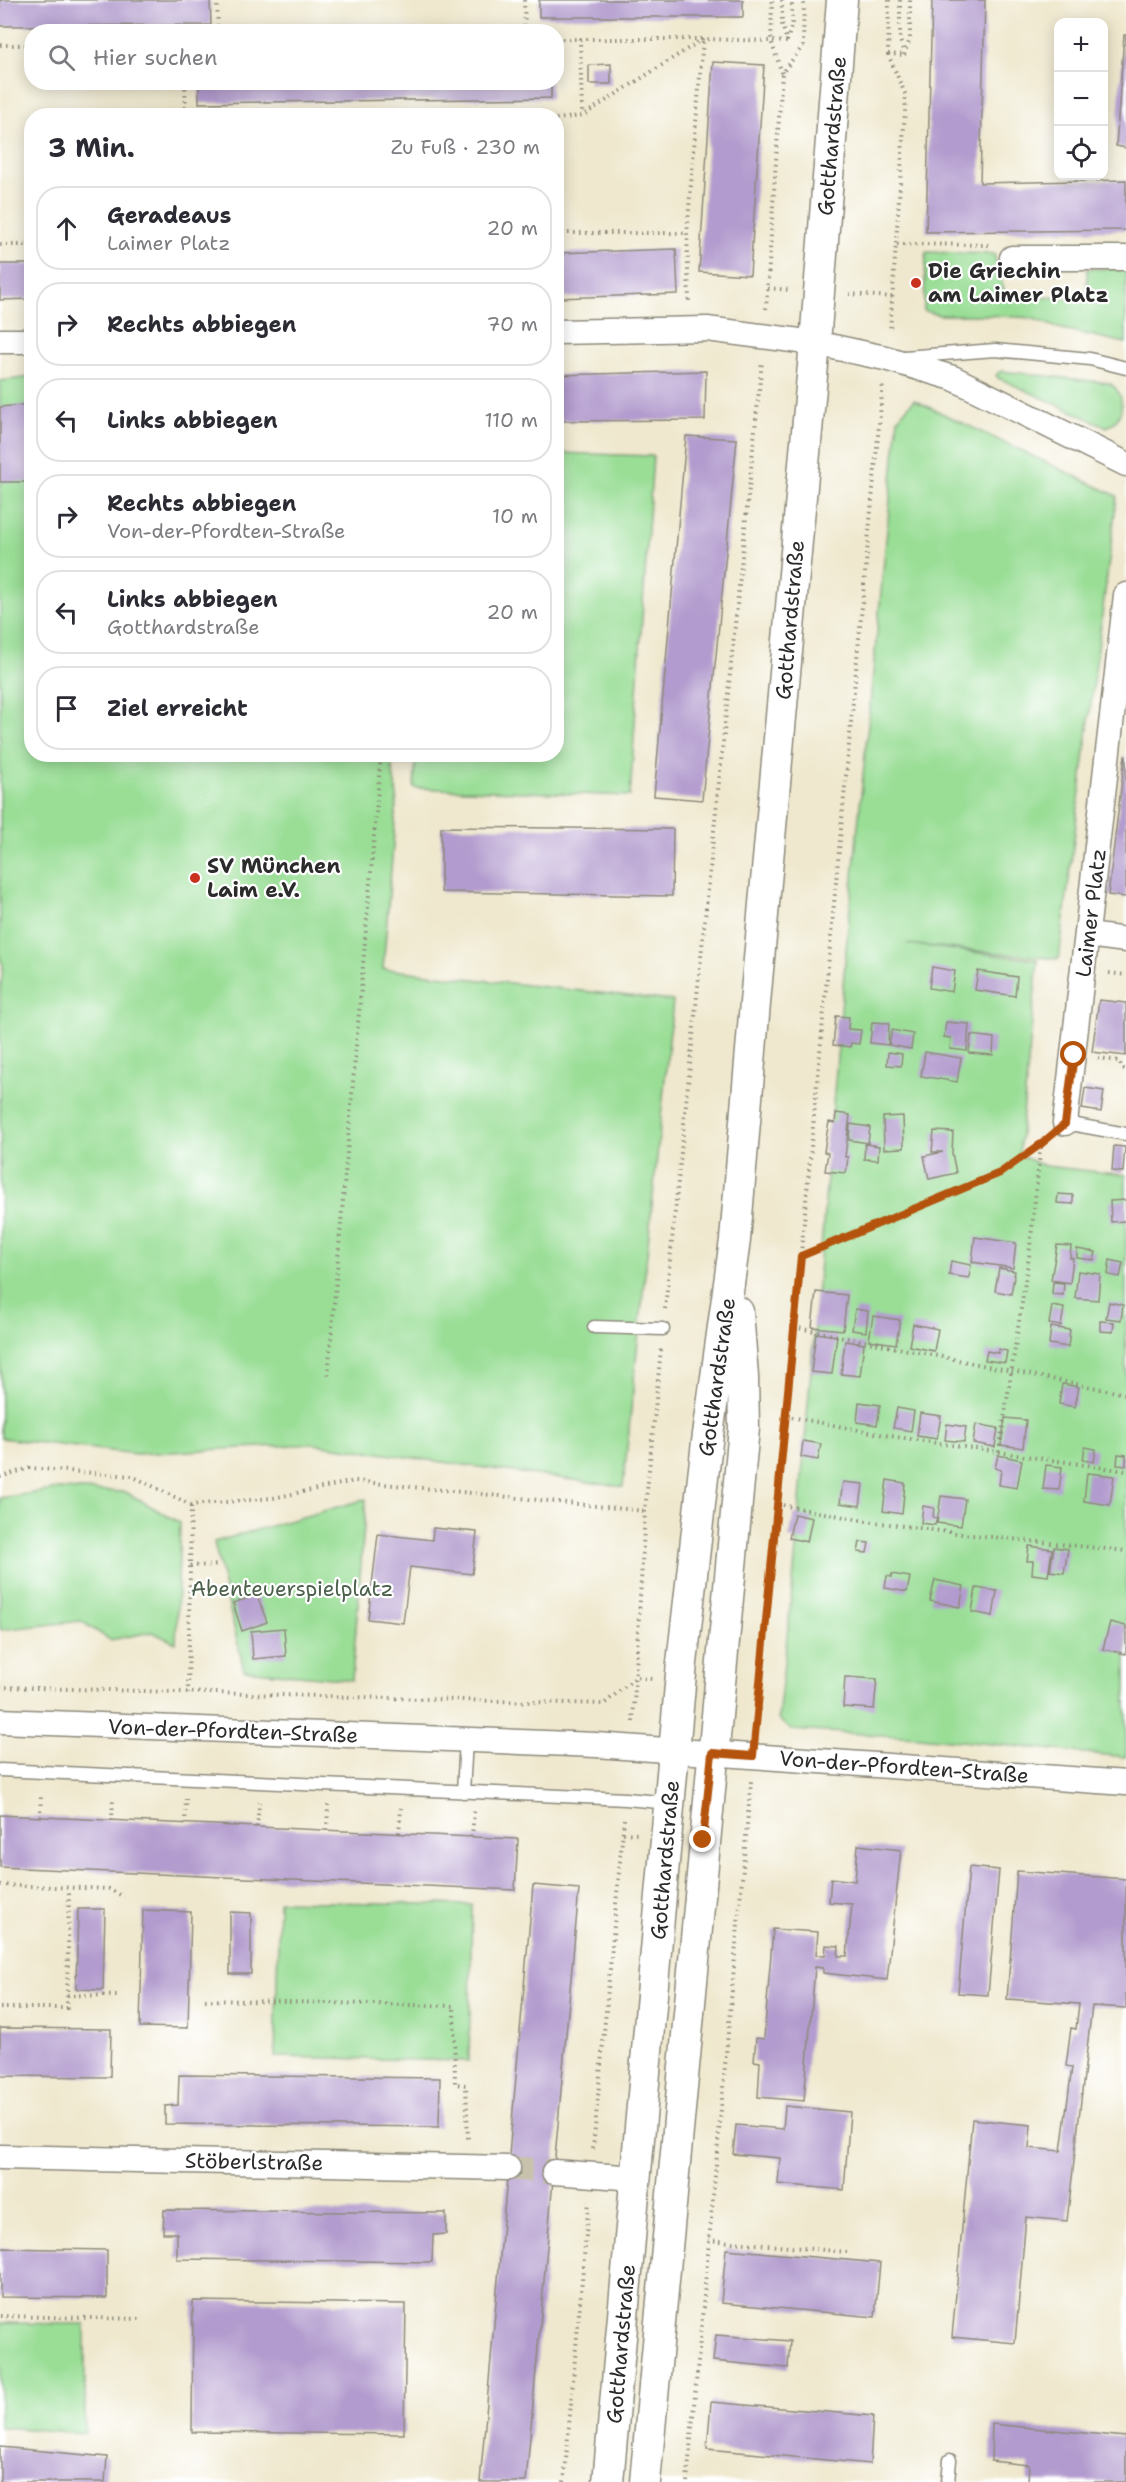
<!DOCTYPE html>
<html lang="de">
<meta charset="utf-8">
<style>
:root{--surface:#fff;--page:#f2f2f3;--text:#2b2b33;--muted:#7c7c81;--line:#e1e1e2}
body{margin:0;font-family:"Shantell Sans",sans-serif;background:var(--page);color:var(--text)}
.controls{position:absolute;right:18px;top:18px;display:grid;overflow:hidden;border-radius:12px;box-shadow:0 3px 15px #0003}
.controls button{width:54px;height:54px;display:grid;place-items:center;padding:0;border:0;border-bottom:2px solid var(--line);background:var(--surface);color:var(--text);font:30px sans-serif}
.stop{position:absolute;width:18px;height:18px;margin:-14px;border:4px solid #b45309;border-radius:50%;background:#fff}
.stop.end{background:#b45309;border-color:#fff;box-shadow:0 2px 6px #0008}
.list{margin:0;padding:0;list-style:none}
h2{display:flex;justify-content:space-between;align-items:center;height:78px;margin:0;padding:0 24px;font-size:26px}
h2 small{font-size:20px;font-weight:400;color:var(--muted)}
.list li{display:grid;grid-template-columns:39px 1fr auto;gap:18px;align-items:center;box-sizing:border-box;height:84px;margin:0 12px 12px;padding:0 12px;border:2px solid var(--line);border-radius:24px}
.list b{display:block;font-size:22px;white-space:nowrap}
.list p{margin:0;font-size:20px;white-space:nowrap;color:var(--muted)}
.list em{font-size:20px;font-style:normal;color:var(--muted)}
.icon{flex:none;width:33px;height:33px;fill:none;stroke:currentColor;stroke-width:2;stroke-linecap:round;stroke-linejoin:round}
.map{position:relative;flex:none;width:1126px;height:2482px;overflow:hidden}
.search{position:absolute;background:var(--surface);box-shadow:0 3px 15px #0003;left:24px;top:24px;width:540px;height:66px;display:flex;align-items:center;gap:15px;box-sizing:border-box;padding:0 21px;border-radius:24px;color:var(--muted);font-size:22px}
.panel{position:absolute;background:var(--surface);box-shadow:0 3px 15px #0003;left:24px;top:108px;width:540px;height:654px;border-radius:24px}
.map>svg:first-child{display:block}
.green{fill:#9ade96;stroke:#628460;stroke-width:1.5}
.building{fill:#b29bce}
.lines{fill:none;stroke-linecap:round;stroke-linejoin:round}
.minor-tunnel{stroke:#c8c2ad;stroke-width:24;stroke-dasharray:24 12;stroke-linecap:butt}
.service-casing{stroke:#8d8a7c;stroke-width:15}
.minor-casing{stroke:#8d8a7c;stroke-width:27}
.tertiary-casing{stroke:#8d8a7c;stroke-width:33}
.path{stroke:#8d8a7c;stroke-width:4;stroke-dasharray:1.5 4.5;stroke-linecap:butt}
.service{stroke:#fff;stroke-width:12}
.minor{stroke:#fff;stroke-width:24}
.tertiary{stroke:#fff;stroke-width:30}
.route{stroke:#b45309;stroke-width:8}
.poi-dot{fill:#c8321e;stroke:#fff;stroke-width:2}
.labels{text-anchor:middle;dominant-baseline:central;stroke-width:4.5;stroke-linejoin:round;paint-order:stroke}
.street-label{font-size:21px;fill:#2b2b2b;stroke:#fff}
.poi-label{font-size:21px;font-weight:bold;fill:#2b2b2b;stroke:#fff;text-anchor:start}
.park-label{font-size:21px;fill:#4c614b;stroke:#fff}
</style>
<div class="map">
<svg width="1126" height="2482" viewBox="0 0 1126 2482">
<rect width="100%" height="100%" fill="#fff"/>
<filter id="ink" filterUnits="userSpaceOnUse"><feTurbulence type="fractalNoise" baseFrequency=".0167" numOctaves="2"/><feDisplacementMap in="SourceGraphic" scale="12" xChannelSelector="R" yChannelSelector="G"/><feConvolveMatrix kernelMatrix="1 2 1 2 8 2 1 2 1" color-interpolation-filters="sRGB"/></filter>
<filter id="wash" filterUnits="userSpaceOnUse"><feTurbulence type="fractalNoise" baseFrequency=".008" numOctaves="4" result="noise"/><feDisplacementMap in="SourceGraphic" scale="24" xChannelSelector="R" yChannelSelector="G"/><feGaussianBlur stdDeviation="1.35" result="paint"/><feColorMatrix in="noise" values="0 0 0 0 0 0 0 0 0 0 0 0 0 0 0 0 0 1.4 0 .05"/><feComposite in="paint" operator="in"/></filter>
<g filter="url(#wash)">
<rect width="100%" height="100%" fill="#efe8ce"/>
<path class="green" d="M926,252L994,254L1006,297L1087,298V269H1126V343L1058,328L1031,318L987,315H939L924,311Z
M1001,371L1109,383C1126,393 1126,417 1107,427L998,378L996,375Z
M31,377L32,754L390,755L397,796L383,969L673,1001L623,1487L314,1444L136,1454L1,1438L0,994L3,964L0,959V381Z
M914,400L1117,496L1059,959L907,944L1038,960L1019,1155L1045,1166L1126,1175V1757L919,1737L791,1730L778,1719L794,1572L847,938L898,418Z
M557,453L653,456L630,796L414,788L416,755L556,754Z
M59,1489L126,1492L180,1523L176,1643L152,1632L110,1640L81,1621L0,1630V1498Z
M366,1499L352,1680L244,1670L214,1542Z
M279,1901L472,1905L469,2061L275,2057Z
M0,2323L85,2324V2433L0,2427Z"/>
<g id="blocks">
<path class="building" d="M0,0H210L211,25L0,26Z
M539,0H743V17H539Z
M932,0H985L980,183L1126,180V230L926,232Z
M1124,35H1126V148L1116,146Z
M713,62L764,65L750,275L699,272Z
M611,64V84H589V65Z
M199,82H551V98L199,103Z
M676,249L678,294L556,298V253Z
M0,264H32V299L0,300Z
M706,371L705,420L556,421V375Z
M32,404V482H0V407Z
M686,436L737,439L702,800L654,796Z
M1125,755L1126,756V897L1108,895Z
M441,827L673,829L672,896L441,892Z
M932,967L955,971L952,992L929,988Z
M978,971L1017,977L1015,996L975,990Z
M1099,1000L1126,1003V1056L1092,1052Z
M836,1016L849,1017L848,1029L861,1030L859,1044L851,1043L850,1047L833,1045Z
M872,1022L889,1023L888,1045L870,1043Z
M946,1022L969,1024L967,1051L950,1049L951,1038L944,1037Z
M892,1030L913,1034L911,1049L889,1045Z
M971,1035L994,1038L993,1055L969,1053Z
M888,1052L902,1054L901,1066L887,1065Z
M925,1052L961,1058L957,1082L921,1076Z
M1085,1088L1104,1091L1101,1112L1082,1109Z
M836,1113L850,1115L845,1157H848L846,1173L825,1171L828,1153L824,1152L826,1138L829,1122L835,1123Z
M903,1116L904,1148L884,1149L883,1117Z
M850,1124L870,1127L868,1143L849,1140Z
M934,1131L953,1132L952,1153L956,1173L929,1179L924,1156L943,1152H932Z
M865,1144L879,1146L878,1160L864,1159Z
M1114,1146L1125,1147L1123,1172L1112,1171Z
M1058,1194L1073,1195V1204L1057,1203Z
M1126,1200V1221L1111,1222L1110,1201Z
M975,1237L1016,1243L1013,1268L972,1262Z
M1057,1245L1071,1246L1070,1258H1073L1070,1283L1051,1280Z
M1077,1249L1096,1252L1094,1260L1077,1258Z
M1110,1260L1123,1263L1120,1277L1108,1275Z
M951,1261L971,1265L969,1278L949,1275Z
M999,1268L1015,1271L1011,1294L995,1291Z
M1078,1271L1100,1274L1098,1300L1075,1298Z
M1053,1282L1064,1283L1063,1295L1052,1294Z
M816,1292L847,1295L843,1330L812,1327Z
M1109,1302L1123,1305L1121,1320L1106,1318Z
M1052,1306L1064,1308L1061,1326L1049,1324Z
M855,1309L868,1311L866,1332L852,1330Z
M873,1316L900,1320L896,1344L869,1340Z
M1100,1321L1114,1322L1113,1332L1100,1331Z
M913,1324L938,1329L934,1351L909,1346Z
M1051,1327L1070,1330L1068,1347L1049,1344Z
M816,1333L837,1336L832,1374L811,1372Z
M845,1341L864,1344L860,1376L841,1374Z
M998,1349L1007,1351L1005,1363L985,1360L987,1351L998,1353Z
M1062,1384L1079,1387L1075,1407L1059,1404Z
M859,1402L880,1405L877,1425L857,1422Z
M897,1408L914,1411L911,1431L893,1428Z
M920,1413L941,1416L937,1439L917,1436Z
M1005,1418L1026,1420L1023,1448L1001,1445Z
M947,1424L966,1427L964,1442L945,1440Z
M976,1424L998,1428L995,1447L973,1443Z
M803,1441L821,1444L818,1460L801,1457Z
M1085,1447L1096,1449L1094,1462L1083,1460Z
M1118,1454L1126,1455V1466L1117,1465Z
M998,1455L1022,1460L1017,1488L999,1485L1001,1470L995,1468Z
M1046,1465L1062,1467L1059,1490L1043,1489Z
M1087,1473L1114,1476L1110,1505L1084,1501Z
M887,1480L905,1483L902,1514L883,1511Z
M843,1482L863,1484L860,1506L840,1503Z
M941,1496L965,1499L961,1526L937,1523Z
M923,1506L934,1508L933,1517L937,1518L935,1525L921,1523Z
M794,1514L812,1518L807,1542L789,1538Z
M433,1528L477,1532L472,1574L410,1567L403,1623L368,1619L378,1534L432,1540Z
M860,1542L869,1543L867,1553L858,1552Z
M1029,1546L1052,1549L1048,1576L1032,1574L1033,1561H1027Z
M1054,1547L1068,1549L1064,1573L1050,1571Z
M892,1574L910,1577L907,1592L885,1588L887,1576L892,1577Z
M935,1580L964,1586L960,1607L930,1601Z
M976,1588L997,1591L993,1616L972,1612Z
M257,1595L267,1622L242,1631L233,1603Z
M1110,1622L1126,1626V1654L1103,1649Z
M284,1628L286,1656L253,1659L251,1631Z
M845,1677L877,1679L874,1709L843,1707Z
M0,1815L518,1839L515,1890L0,1867Z
M858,1845L901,1850L887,1980L823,1973V1968L815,1967L804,2101L758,2097L760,2062L754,2061L755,2049L756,2038L764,2039L773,1929L818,1932L816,1955H825L826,1945L839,1946L838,1956H847L852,1904L829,1902L831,1878L855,1881Z
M969,1867L999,1870L988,1995L958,1993Z
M1017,1871L1126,1879V2008L1092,2006L1067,2221L1026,2217L1015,2343L952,2337L972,2119L1031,2125L1029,2148L1061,2151L1072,2067L1066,2066L1071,2028L1076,2029L1079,2004L1007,1999Z
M533,1885L579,1889L526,2482H480Z
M78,1909H105L103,1990L76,1989Z
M143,1910L191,1912L188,2028L140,2027Z
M230,1912L251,1913V1974H230Z
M0,2028L111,2029L110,2077L0,2076Z
M179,2075L440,2078L439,2127L165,2124V2106L178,2105Z
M785,2106L850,2112L844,2190L778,2184L780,2158L733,2154L736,2125L783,2129Z
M164,2210L446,2213V2234L433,2235L432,2262L177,2259V2233H163Z
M0,2248L107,2250V2298L0,2297Z
M726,2249L880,2263L875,2317L721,2303Z
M193,2301L406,2304L404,2434L192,2432Z
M716,2335L790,2341L788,2368L713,2361Z
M711,2402L873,2416L870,2464L707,2449Z
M992,2424L1126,2437V2482H1028L1029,2465L991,2461Z
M0,2447L107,2457L105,2482H0Z"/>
</g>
</g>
<g filter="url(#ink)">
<use href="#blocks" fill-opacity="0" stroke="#8d8a7c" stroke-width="1.5"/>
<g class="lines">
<path class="minor-tunnel" d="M508,2168L554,2172"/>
<g class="service-casing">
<path id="service" d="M904,357L995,350L1090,359L1126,368
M1065,1123L1126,1134
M594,1327L663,1329
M0,1770L626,1799L670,1803
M463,1792L466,1740
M948,2482L950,2460"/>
</g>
<g class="minor-casing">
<path id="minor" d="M1012,258H1126
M556,332L707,329L815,343L885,358L953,378L1126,464
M0,341H32
M1088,935L1126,940
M1065,1123L1126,595
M0,1721L596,1745L1126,1783
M0,2157L508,2168
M554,2172L636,2178"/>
</g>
<g class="tertiary-casing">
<path id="tertiary" d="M608,2482L682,1663L707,1442L735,1240L755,1003L815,343L842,0
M645,2482L744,1428L743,1377L738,1312"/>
</g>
<path class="path" d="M217,0L218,32
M524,0L525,32
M782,0V24L787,42
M889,0L888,54L906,96L890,331
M900,0V40L904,54
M580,38L582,116
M556,39H703L687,233L689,302
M787,41L792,24V0
M0,45H32
M888,54L904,55
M904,55L910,39V0
M782,73L771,41L787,42
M185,82L186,116
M556,119L582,116L703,39L771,41L772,0
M556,233H687
M897,244L991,245
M0,245H32
M768,288L791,290
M849,294L892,297
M766,309L782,73L803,46L804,0
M1109,973L1126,975
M1098,1058L1119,1061L1122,1068L1126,1070
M801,1256L1000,1173L1040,1145
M665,1309L762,361
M794,1327L1126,1394
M328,1375L381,754
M786,1416L890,1436L1126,1471
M999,1452L1029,1256L1041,1144L1046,1140
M0,1477L30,1468L132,1476L191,1505L273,1498L355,1481L645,1511
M777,1504L866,1521L963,1534L1126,1551
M190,1566L220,1565
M0,1687L604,1704L636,1677L652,1679
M188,1694L191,1505
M633,1722L645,1511L661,1349
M756,1732L883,383
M40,1817L41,1794
M112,1821L113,1797
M185,1824L186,1799
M257,1827L259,1802
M327,1830L328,1805
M399,1833L401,1808
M623,1833L637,1834
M472,1837L474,1811
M0,1885L109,1889L124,1897
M67,1995L120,1996
M205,2000L454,2006L455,2084L466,2085L468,2140
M0,2008H67L69,1889
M593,2149L624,1819
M708,2240L848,2252
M0,2316L144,2319
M564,2482L589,2201
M687,2482L751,1781"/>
<use href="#service" class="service"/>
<use href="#minor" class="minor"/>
<use href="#tertiary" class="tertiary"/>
</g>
</g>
<g class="lines" filter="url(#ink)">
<path class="route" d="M703,1840L712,1753L753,1756L801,1256L1000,1173L1041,1144L1065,1124L1074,1055"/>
</g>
<g class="poi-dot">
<circle cx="916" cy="283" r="6"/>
<circle cx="195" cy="878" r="6"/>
</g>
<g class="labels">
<g class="street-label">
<text transform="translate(832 136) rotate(-85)">Gotthardstraße</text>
<text transform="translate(790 620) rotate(-85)">Gotthardstraße</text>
<text transform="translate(1091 913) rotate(-83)">Laimer Platz</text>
<text transform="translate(717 1377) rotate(-82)">Gotthardstraße</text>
<text transform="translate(233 1731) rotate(2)">Von-der-Pfordten-Straße</text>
<text transform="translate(904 1767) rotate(4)">Von-der-Pfordten-Straße</text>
<text transform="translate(665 1860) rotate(-85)">Gotthardstraße</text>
<text transform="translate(254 2162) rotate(1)">Stöberlstraße</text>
<text transform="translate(621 2344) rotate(-85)">Gotthardstraße</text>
</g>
<g class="poi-label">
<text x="928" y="271">Die Griechin<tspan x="928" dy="24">am Laimer Platz</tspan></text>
<text x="207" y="866">SV München<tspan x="207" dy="24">Laim e.V.</tspan></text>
</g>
<g class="park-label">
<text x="292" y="1589">Abenteuerspielplatz</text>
</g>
</g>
</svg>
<div class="controls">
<button>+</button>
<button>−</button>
<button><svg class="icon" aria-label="locate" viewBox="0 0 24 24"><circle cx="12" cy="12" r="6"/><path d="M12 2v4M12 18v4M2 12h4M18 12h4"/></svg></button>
</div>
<div class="stop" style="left:1074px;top:1055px"></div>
<div class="stop end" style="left:703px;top:1840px"></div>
<div class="search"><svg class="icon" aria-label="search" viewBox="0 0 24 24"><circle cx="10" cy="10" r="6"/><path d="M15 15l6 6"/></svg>Hier suchen</div>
<section class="panel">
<h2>3 Min.<small>Zu Fuß · 230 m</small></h2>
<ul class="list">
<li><svg class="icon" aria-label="ahead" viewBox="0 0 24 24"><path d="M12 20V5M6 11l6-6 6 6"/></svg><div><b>Geradeaus</b><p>Laimer Platz</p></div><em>20 m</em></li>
<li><svg class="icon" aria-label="right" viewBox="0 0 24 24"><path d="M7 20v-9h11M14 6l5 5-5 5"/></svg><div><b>Rechts abbiegen</b></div><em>70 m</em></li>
<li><svg class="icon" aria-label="left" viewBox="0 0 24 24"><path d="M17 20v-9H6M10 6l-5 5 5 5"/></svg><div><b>Links abbiegen</b></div><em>110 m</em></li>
<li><svg class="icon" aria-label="right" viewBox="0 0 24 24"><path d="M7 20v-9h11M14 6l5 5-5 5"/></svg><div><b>Rechts abbiegen</b><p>Von-der-Pfordten-Straße</p></div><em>10 m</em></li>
<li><svg class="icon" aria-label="left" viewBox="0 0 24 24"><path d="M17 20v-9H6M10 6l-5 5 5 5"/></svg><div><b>Links abbiegen</b><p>Gotthardstraße</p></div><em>20 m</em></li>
<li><svg class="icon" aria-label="arrive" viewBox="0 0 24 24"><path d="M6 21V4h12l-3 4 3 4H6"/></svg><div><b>Ziel erreicht</b></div></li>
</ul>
</section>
</div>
